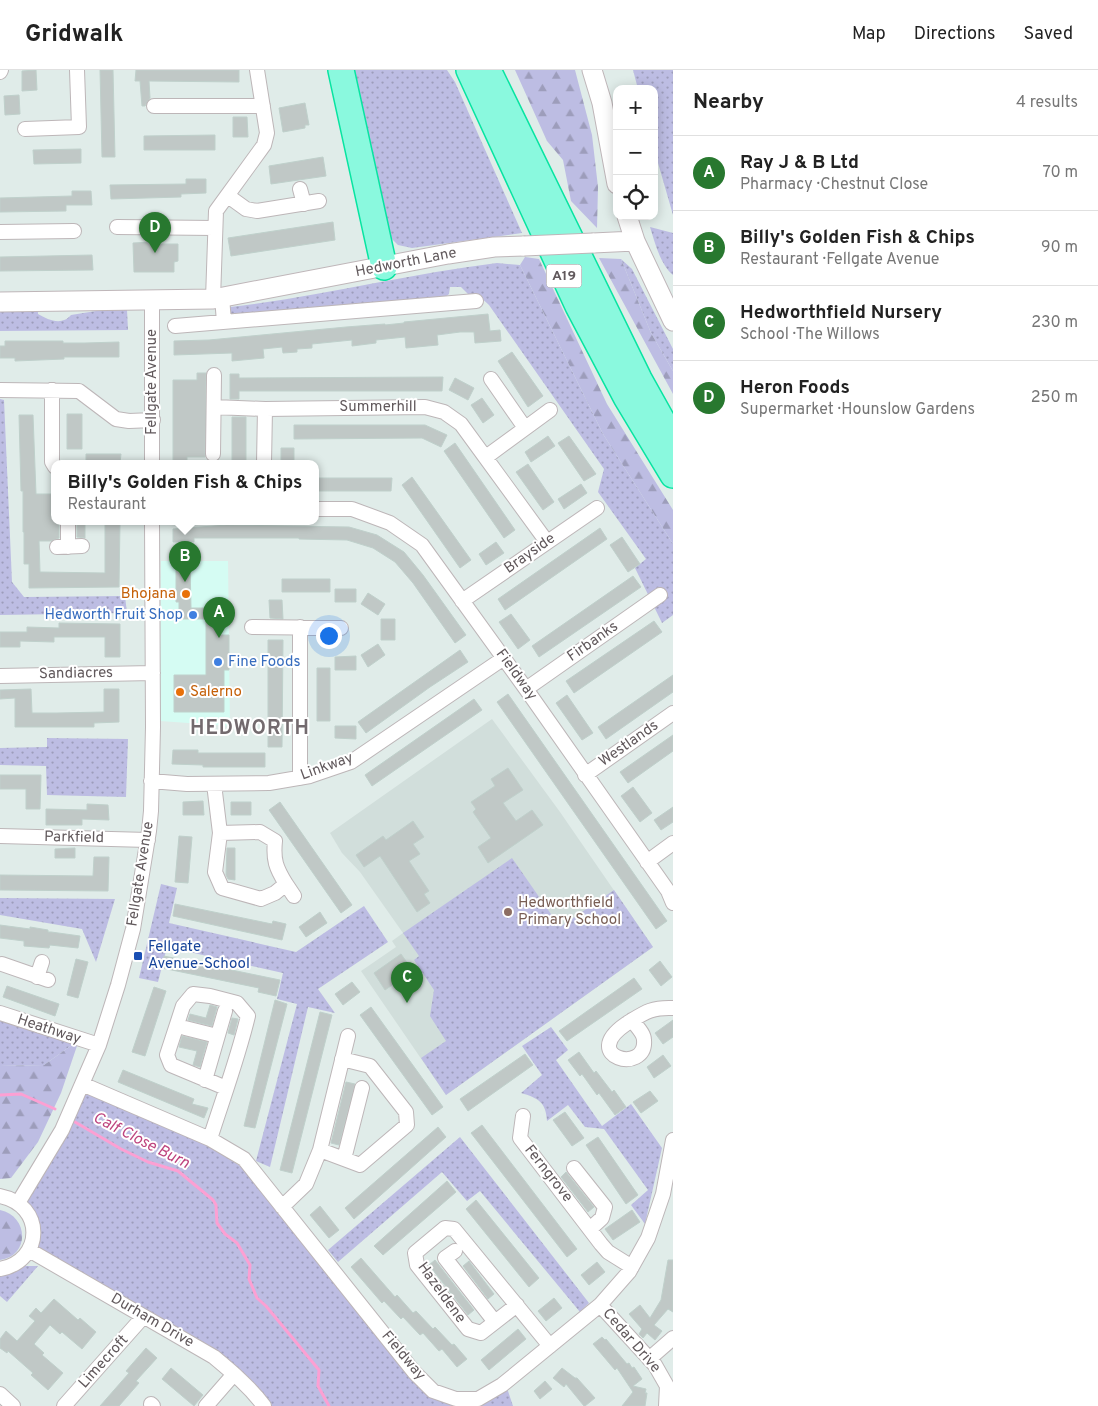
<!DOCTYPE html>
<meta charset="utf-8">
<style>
:root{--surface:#fff;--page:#f2f2f2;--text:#222;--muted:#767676;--line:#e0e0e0;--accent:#28782f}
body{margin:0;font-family:Overpass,sans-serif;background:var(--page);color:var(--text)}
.controls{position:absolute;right:15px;top:15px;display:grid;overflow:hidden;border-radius:10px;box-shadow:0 2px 12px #0003}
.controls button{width:45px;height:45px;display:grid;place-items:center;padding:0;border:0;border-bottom:1px solid var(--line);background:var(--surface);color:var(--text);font:25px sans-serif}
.you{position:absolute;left:328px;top:565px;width:18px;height:18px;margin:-12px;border:4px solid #fff;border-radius:50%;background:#1a73e8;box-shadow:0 0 0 8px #1a73e833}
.badge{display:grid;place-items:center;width:32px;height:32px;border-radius:50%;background:var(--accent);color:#fff;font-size:16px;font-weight:700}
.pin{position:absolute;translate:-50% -41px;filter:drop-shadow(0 1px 2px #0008)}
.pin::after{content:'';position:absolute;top:26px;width:18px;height:15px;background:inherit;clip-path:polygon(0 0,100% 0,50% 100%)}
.popup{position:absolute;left:51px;top:390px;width:268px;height:65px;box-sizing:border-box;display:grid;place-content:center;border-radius:10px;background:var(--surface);filter:drop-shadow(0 1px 4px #0005);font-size:16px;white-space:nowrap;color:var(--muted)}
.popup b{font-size:19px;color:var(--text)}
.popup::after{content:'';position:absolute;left:50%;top:100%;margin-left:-10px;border:10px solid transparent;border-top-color:var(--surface)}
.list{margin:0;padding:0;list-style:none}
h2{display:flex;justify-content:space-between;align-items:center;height:65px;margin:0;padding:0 20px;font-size:21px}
h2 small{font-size:16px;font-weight:400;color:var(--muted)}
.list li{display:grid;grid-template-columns:32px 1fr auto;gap:15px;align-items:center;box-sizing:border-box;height:75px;padding:0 20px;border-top:1px solid var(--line)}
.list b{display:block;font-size:19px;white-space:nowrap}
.list p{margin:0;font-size:16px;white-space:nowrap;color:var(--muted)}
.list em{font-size:16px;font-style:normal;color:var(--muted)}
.icon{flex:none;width:28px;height:28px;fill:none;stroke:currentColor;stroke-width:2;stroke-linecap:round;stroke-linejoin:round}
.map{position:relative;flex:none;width:673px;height:1336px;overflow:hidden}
header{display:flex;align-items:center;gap:30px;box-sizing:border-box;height:70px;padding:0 25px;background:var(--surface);border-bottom:1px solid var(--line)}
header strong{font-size:24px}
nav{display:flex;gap:28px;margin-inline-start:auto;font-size:18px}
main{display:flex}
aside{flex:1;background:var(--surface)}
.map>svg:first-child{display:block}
.commercial{fill:#d5fcf3}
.education{fill:#d1dedb}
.grass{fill:url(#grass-dots)}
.forest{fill:url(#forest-firs)}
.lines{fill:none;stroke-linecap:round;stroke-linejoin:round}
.stream{stroke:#fca0d3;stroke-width:3}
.building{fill:#c0c8c6;stroke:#bfd0cb}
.street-casing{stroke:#bdb6b8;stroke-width:16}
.secondary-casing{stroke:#bfb6b9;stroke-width:21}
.highway-casing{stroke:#08e4a1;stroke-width:28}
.street{stroke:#fff;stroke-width:14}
.secondary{stroke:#fff;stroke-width:19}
.highway{stroke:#8af9de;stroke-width:25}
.secondary-bridge-casing{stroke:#bfb6b9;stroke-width:21;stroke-linecap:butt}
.secondary-bridge{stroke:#fff;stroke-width:19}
.food-dot{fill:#e8710a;stroke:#fff;stroke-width:2}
.shop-dot{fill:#3f7fe0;stroke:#fff;stroke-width:2}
.education-dot{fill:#8d6e63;stroke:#fff;stroke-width:2}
.transit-dot{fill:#1a4fb4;stroke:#fff;stroke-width:2}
.labels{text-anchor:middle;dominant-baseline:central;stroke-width:4;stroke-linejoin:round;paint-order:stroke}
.shield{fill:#fff;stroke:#908b8d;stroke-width:1}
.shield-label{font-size:14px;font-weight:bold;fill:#61595c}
.street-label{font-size:15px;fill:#61595c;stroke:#fff}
.food-label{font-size:15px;fill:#c56008;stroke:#fff;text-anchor:end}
.shop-label{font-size:15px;fill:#366cbe;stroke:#fff;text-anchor:end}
.education-label{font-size:15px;fill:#785e54;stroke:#fff;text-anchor:start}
.transit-label{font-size:15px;fill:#164399;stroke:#fff;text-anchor:start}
.water-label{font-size:16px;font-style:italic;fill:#be447e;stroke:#fff}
.district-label{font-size:20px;font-weight:bold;letter-spacing:1px;fill:#736a6e;stroke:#fff}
</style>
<header>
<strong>Gridwalk</strong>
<nav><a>Map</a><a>Directions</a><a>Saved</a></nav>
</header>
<main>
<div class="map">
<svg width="673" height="1336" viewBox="0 0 673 1336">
<defs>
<pattern id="grass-dots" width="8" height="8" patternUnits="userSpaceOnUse" patternTransform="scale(1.25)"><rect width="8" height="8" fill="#bdbde3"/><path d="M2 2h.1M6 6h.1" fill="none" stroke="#9d9dbb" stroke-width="1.8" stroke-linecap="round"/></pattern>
<pattern id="forest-firs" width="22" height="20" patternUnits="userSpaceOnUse" patternTransform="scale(1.25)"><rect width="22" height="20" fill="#bdbde3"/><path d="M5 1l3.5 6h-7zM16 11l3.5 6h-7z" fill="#9d9dbb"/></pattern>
</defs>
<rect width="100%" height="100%" fill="#e0ece9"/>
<path class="commercial" d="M161,491H228L230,656L160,651Z"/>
<path class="education" d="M492,649L560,742L653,877L446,1025L361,901L396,877L392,871L403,863L360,802L342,783L330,763Z"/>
<path class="grass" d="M351,0H447L455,12L522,163L412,178L398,175L387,164Z
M633,0H673V145L654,79V19H638Z
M650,157L673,163V205C660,194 655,173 650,157Z
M621,189L632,199L673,279V301L651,263Z
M497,193L520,195L603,364L673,474V545L662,553L635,498L646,489L598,422L604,399L489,235L477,224L469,225L461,217H450L449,224L444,228L230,246V237C319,227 407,204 497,193Z
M21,238L38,241V244C48,250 62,256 71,245L102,240H127L128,260L0,261V239Z
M0,329L4,330L12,512L24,527L125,526L127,543L0,545Z
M47,668L128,669L126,727L47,725L46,696L0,695V678L47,677Z
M512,788L560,857L614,820L653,877L446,1025L421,988L446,971L430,946L434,920L414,890L419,886L403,863Z
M161,814L177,818L169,853L296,882L364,836L388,872L318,919L335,943L308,937L270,1097L256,1091L297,934L277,929L283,903L167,877L158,912L139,908Z
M0,828L115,829L96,892L82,859L0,845Z
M0,943L79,970L44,995L0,996Z
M551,957L568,980L556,990L602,1056L631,1034L662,1078L645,1154L631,1135L648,1120L604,1059L585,1057L568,1035L547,1051C546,1032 538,1028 521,1023L542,1005L522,976Z
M82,1014L194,1066L243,1098L427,1325L455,1335L507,1318L513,1336H264L234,1304L29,1180L34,1166L18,1133Z
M460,1067L589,1233L580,1242L480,1121L467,1131L442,1102L338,1192L328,1180Z
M25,1196H38L7,1232L0,1226V1205L10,1203Z"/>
<path class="forest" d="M515,0H575L592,65L598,117L597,158L571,131L563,90L547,71Z
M525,187L539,189L607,334L673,440V474L603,364L520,195Z
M599,188L621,189L651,263L673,301V324Z
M79,970L61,1023L38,1072L11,1108L0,1109V996L44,995Z
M0,1140C29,1146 30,1186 0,1190Z"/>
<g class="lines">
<path class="stream" d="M0,1025L21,1024L55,1039
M75,1052L121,1079L148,1092L178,1101L213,1130L216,1135L217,1153L225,1164L237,1173L250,1195L249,1209L257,1228L266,1236L319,1300L318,1316L329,1336"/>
</g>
<path class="building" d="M36,0L37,20L22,21V1Z
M100,0H113L115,87H102Z
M136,0H239V12L149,11L150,28L145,36H142L140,11H135Z
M19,25L20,44L5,45L4,26Z
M305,33L309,55H305V58L283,62L279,38Z
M233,47H247L248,67H233Z
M215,65V80H144V66Z
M81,79V93L34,94L33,80Z
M323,87L326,106L271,114L269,96Z
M186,109H206V123L181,124V127L111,129L110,115L186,114Z
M72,121H91L92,135H66V141L0,142V128L72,126Z
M333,152L335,170L231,186L228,168Z
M152,172V174H178V191L174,192V202H134L133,173Z
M92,185L93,200L0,201V187Z
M488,244L490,261L500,260L501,271L475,273L474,262H460L437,265L438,275L406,278L405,267L376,270V273L352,276V270L312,274V278L297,279V282L283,283L282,277L263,279L264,288L232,291V283L174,285V271L209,270L346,257L385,254V255L404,253V252Z
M5,271H63V273H85L119,272V287H64V289L15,291V288H0V276H5Z
M512,282L543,326L528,337L498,291Z
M197,303H206L205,387H187V393H173V310H197Z
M230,304H239V308L443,307L442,321H239V329H230Z
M455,308L474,318L468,330L449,320Z
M482,328L494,345L483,353L471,335Z
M67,344H82V379H67Z
M19,345H33L36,424H55V451H59V468L51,471H39L40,502L105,503V451H120L119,517L29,518V494H24V462H23V421H21Z
M232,347H246V393H232Z
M294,355H425L447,365L441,377L422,368L294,369Z
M548,366L555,376L531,392L525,382Z
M569,366L596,404L584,411L558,373Z
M455,373L515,460L504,468L444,381Z
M281,378H294V393H281Z
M86,384H121L120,393H86Z
M528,394L554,432L543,440L516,402Z
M412,407L471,490L460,498L402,415Z
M315,408H392L391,421H315Z
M581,414L587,423L564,439L558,429Z
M77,451H85V468L77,467Z
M227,455L349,457L377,465L404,482L423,505L466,565L455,573L413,513L395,492L373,478L347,470L299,469V468H194V472H173V459Z
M600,458L607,469L505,540L498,529Z
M622,467L640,494L628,502L610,475Z
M496,472L504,483L486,495L479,484Z
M176,494H190L191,538H219V565H229V600H224V642H174V605H206V549H179V532H176Z
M633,506L641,517L539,587L532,576Z
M282,509H330V522H282Z
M335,519H356V532H335Z
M368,523L385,534L378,545L361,534Z
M269,530H282L283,549L270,548Z
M511,544L530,570L518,579L499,552Z
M381,549H395V570H381Z
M654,551L662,562L574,623L566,611Z
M59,553L120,554V587H105V567H54V572L20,571V577H0V562H27V557L59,558Z
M268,570H283L282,677H268Z
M378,574L385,585L368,597L361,585Z
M460,580L468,592L430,617L366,663L358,652Z
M356,586V600H335V587Z
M317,598H330V651H317Z
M673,605V622L606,669L598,657Z
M31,619L32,643H57L104,642V619H119V652L94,653V657H15V628L0,629V620Z
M508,624L667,851L656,859L497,632Z
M567,625L593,663L582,670L556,633Z
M474,629L482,640L372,716L365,705Z
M335,656H356V669L335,668Z
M673,665V681L628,713L620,702Z
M173,680H198V683H265V697H203V695L172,694Z
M508,698L523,720L503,733L516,751L532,740L543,755L488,793L478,777L491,768L473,742L476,739L471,732L495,716L491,709Z
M0,705H41L40,739H26V719H0Z
M633,717L652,743L640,752L621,726Z
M203,731L204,745H183V732Z
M231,732H251V745H231Z
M280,732L352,835L341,843L269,740Z
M87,734L108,735L109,750L82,749V755H46V739L87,740Z
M673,737V752L661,760L654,750Z
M413,751L424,767L413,774L420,784L409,791L429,821L424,824L430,833L417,842L380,786L364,797L356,785L383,766L386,770Z
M179,766L192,767L188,813L175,812Z
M75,778V788H55V779Z
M227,778H235V810L228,809L226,805Z
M94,787H109L108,821L0,820V805L93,806Z
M175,834L272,854L273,851L286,854L282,870L173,846Z
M320,842L327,853L306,867L299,857Z
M0,855L30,859V857L48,860V862H51L80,866L78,878L50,875L49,878L24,876V871L0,868Z
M401,884L413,901L385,920L374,903Z
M164,886L280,910L276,926L258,922L259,918L162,898Z
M76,889L88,892L78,928L67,925Z
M660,891L672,907L661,916L649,900Z
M634,908L642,919L567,971L559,961Z
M352,912L360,922L343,935L335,924Z
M7,916L59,934L55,946L3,927Z
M154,917L166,921L145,986L132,982Z
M275,930L287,934L255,1058L244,1056Z
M210,935L217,937L212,956L188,950L190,944L206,948Z
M371,937L443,1037L432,1045L360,945Z
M320,942L332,945L292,1103L280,1100Z
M232,948L238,949L234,965L228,963Z
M673,950V967L663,974L655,963Z
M182,966L207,972L200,997L193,995L197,981L179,977Z
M579,982L594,1003L596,1001L612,1022L614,1020L626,1037L615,1045L599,1023L597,1025L582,1004L580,1006L568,990Z
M525,984L533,995L468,1041L460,1029Z
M663,985L671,996L654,1008L647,997Z
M123,1000L194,1029L192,1034L208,1038L204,1048L118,1012Z
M346,1012L355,1014L339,1075L331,1073Z
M650,1021L658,1031L641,1043L633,1032Z
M565,1042L584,1068L572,1076L553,1050Z
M482,1055L577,1179L567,1187L471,1063Z
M438,1057L446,1067L354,1149L345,1138Z
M598,1067L638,1125L626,1134L586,1075Z
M566,1102L594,1137L588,1142L561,1107Z
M447,1111L456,1122L383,1185L374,1176Z
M476,1130L539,1208L529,1217L466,1139Z
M320,1136L339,1160L329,1168L310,1145Z
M632,1140L640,1152L613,1170L605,1159Z
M361,1188L395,1227L397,1225L413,1243L416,1241L433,1259L435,1257L452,1275L454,1274L467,1289L457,1297L442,1279L439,1281L423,1263L420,1265L403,1247L401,1249L384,1231L382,1233L351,1197Z
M435,1190L474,1240L468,1245L429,1195Z
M668,1190H673V1242L668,1239L654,1255L662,1261L655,1270L647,1263L643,1268L639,1264L642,1259L629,1244L640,1235L650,1248L661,1230Z
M469,1191L494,1224L488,1229L463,1196Z
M597,1192L605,1202L589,1215L581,1205Z
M554,1228L562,1238L546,1251L538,1241Z
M54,1229L78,1250L80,1248L96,1262L82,1279L62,1262L60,1264L50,1255L34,1274L44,1283L42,1285L63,1303L48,1320L31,1305L33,1303L8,1281L7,1283L0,1278V1269L6,1261L17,1271L35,1251L29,1246L36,1238L41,1243Z
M518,1259L526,1269L489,1300L481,1290Z
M602,1267L605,1270L606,1269L627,1294L629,1293L632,1298L634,1297L642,1309L633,1316L646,1319L645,1323H647L645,1336H622L633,1322L617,1298L615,1300L593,1274Z
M146,1278L157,1288L136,1311L139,1313L119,1336H100L129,1303L126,1301Z
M171,1298L203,1325L194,1336L162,1309Z
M562,1298L575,1308H577L595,1328L585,1336H584L566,1314L564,1317L553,1308Z
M545,1311L552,1319L540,1329L534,1321Z"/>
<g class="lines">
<g class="street-casing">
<path id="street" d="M0,2L1,0
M154,36H263
M25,59L79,57L77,0
M300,119L304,134
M228,126L246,139L257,141L319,131
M117,157L215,158
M0,162L74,161
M222,227L224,252
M213,229L216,141L264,75L267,63L257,0
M152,230V393
M175,256L476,231
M491,309L525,358
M0,320L79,321L116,349L129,351L153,350
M52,320V392L55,397
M214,337L265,339
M213,384L214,305
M486,387L550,340
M264,393L265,339L425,337L444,342L461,354L547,472
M315,439H352L390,453L422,475L526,619L668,821L673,833
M57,477L82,476
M68,477V451
M462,531L597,438
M252,557L341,558
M0,606L153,603
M526,619L660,525
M585,705L673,643
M300,708V557
M151,711L187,714L269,713L310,706L351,692L504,588
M214,714L220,763L260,762L275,771C273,790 276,798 286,814L275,823L261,829L222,818L215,802L220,763
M0,766L148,770
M647,792L673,773
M286,814L294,826
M2,894L48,910
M37,907L42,892
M0,943L99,975
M632,950C636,956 644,963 644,970C647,1005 578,987 626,954C644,943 651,937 673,938
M185,958L217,966
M205,1010L225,941
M82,1014L210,1069L244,1089L414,1302L433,1321L456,1329H478L502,1315L600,1235L629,1202L648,1168L663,1124L673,1070
M523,1046L520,1068L601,1174L608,1182L632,1197
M210,1069C223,1028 238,988 248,946L237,933L210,926L193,924L183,936L167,985L171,995L226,1018
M320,1080L360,1095L407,1055L406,1042L370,996L342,989
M344,1089L362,1018
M574,1098L605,1137L602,1148L590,1159
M0,1126C45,1135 44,1191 0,1199
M18,1133L62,1060L99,975L118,915L133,859L149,761L151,741L153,657L152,451
M282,1137L306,1114L320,1080L348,966
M29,1180L214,1287C232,1302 250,1317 264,1336
M455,1181L445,1188L495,1252
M517,1235L481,1263L468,1259L417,1195L415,1183L445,1158L454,1159L550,1276
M600,1235L655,1295L667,1316L666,1336
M649,1289L673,1268
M0,1324L13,1336
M151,1334L153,1336
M64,1336L143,1247
M206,1336L234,1304"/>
</g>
<g class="secondary-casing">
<path id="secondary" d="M592,0L602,33L617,114
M627,146L635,171
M593,173L635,171L673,251
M0,232L213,229L448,184L494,177L524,176"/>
</g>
<g class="highway-casing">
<path id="highway" d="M341,0L384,197
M469,0L578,236L626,327L673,405
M488,0L639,309L673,370"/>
</g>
<use href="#street" class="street"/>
<use href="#secondary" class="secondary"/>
<use href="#highway" class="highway"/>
<g class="secondary-bridge-casing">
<path id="secondary-bridge" d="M524,176L593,173"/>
</g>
<use href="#secondary-bridge" class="secondary-bridge"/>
</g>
<g class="food-dot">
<circle cx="186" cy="524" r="5"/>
<circle cx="180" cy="622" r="5"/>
</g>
<g class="shop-dot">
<circle cx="193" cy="545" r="5"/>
<circle cx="218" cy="592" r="5"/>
</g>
<circle class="education-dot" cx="508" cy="842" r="5"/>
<rect class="transit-dot" x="133" y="881" width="10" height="10" rx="2.5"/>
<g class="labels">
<rect class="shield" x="546.5" y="194.5" width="35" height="23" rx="4"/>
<g class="shield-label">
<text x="564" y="206">A19</text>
</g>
<g class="street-label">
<text transform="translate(406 193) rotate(-11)">Hedworth Lane</text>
<text transform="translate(152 312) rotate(-90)">Fellgate Avenue</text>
<text x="378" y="337">Summerhill</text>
<text transform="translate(530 484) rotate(-35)">Brayside</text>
<text transform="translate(593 572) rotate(-35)">Firbanks</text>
<text transform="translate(76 604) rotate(-1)">Sandiacres</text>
<text transform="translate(516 605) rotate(54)">Fieldway</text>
<text transform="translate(629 674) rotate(-35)">Westlands</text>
<text transform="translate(327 697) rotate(-20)">Linkway</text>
<text transform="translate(74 768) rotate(1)">Parkfield</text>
<text transform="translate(141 804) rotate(-81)">Fellgate Avenue</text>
<text transform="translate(49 960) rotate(18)">Heathway</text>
<text transform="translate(548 1104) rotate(52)">Ferngrove</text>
<text transform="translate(441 1223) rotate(54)">Hazeldene</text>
<text transform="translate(152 1251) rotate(30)">Durham Drive</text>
<text transform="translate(631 1271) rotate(49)">Cedar Drive</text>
<text transform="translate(403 1286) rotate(50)">Fieldway</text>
<text transform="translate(104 1292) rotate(-48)">Limecroft</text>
</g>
<g class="food-label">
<text x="176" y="524">Bhojana</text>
<text x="190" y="622" text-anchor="start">Salerno</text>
</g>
<g class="shop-label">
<text x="183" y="545">Hedworth Fruit Shop</text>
<text x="228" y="592" text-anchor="start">Fine Foods</text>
</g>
<g class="education-label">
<text x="518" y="833">Hedworthfield<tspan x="518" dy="17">Primary School</tspan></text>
</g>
<g class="transit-label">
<text x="148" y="877">Fellgate<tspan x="148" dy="17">Avenue-School</tspan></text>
</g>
<g class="water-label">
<text transform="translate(141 1071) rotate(27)">Calf Close Burn</text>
</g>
<g class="district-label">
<text x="250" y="659">HEDWORTH</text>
</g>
</g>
</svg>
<div class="controls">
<button>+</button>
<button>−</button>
<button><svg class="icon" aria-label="locate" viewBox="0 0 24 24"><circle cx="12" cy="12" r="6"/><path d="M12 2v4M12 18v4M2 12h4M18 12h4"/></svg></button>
</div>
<div class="you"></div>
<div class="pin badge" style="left:219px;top:568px">A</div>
<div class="pin badge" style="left:185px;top:512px">B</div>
<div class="popup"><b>Billy's Golden Fish &amp; Chips</b>Restaurant</div>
<div class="pin badge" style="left:407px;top:933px">C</div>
<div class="pin badge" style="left:155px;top:183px">D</div>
</div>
<aside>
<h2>Nearby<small>4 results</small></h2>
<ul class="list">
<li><span class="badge">A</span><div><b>Ray J &amp; B Ltd</b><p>Pharmacy · Chestnut Close</p></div><em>70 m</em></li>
<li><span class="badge">B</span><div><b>Billy's Golden Fish &amp; Chips</b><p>Restaurant · Fellgate Avenue</p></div><em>90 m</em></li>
<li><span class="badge">C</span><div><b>Hedworthfield Nursery</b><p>School · The Willows</p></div><em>230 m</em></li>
<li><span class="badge">D</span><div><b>Heron Foods</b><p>Supermarket · Hounslow Gardens</p></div><em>250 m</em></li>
</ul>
</aside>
</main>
